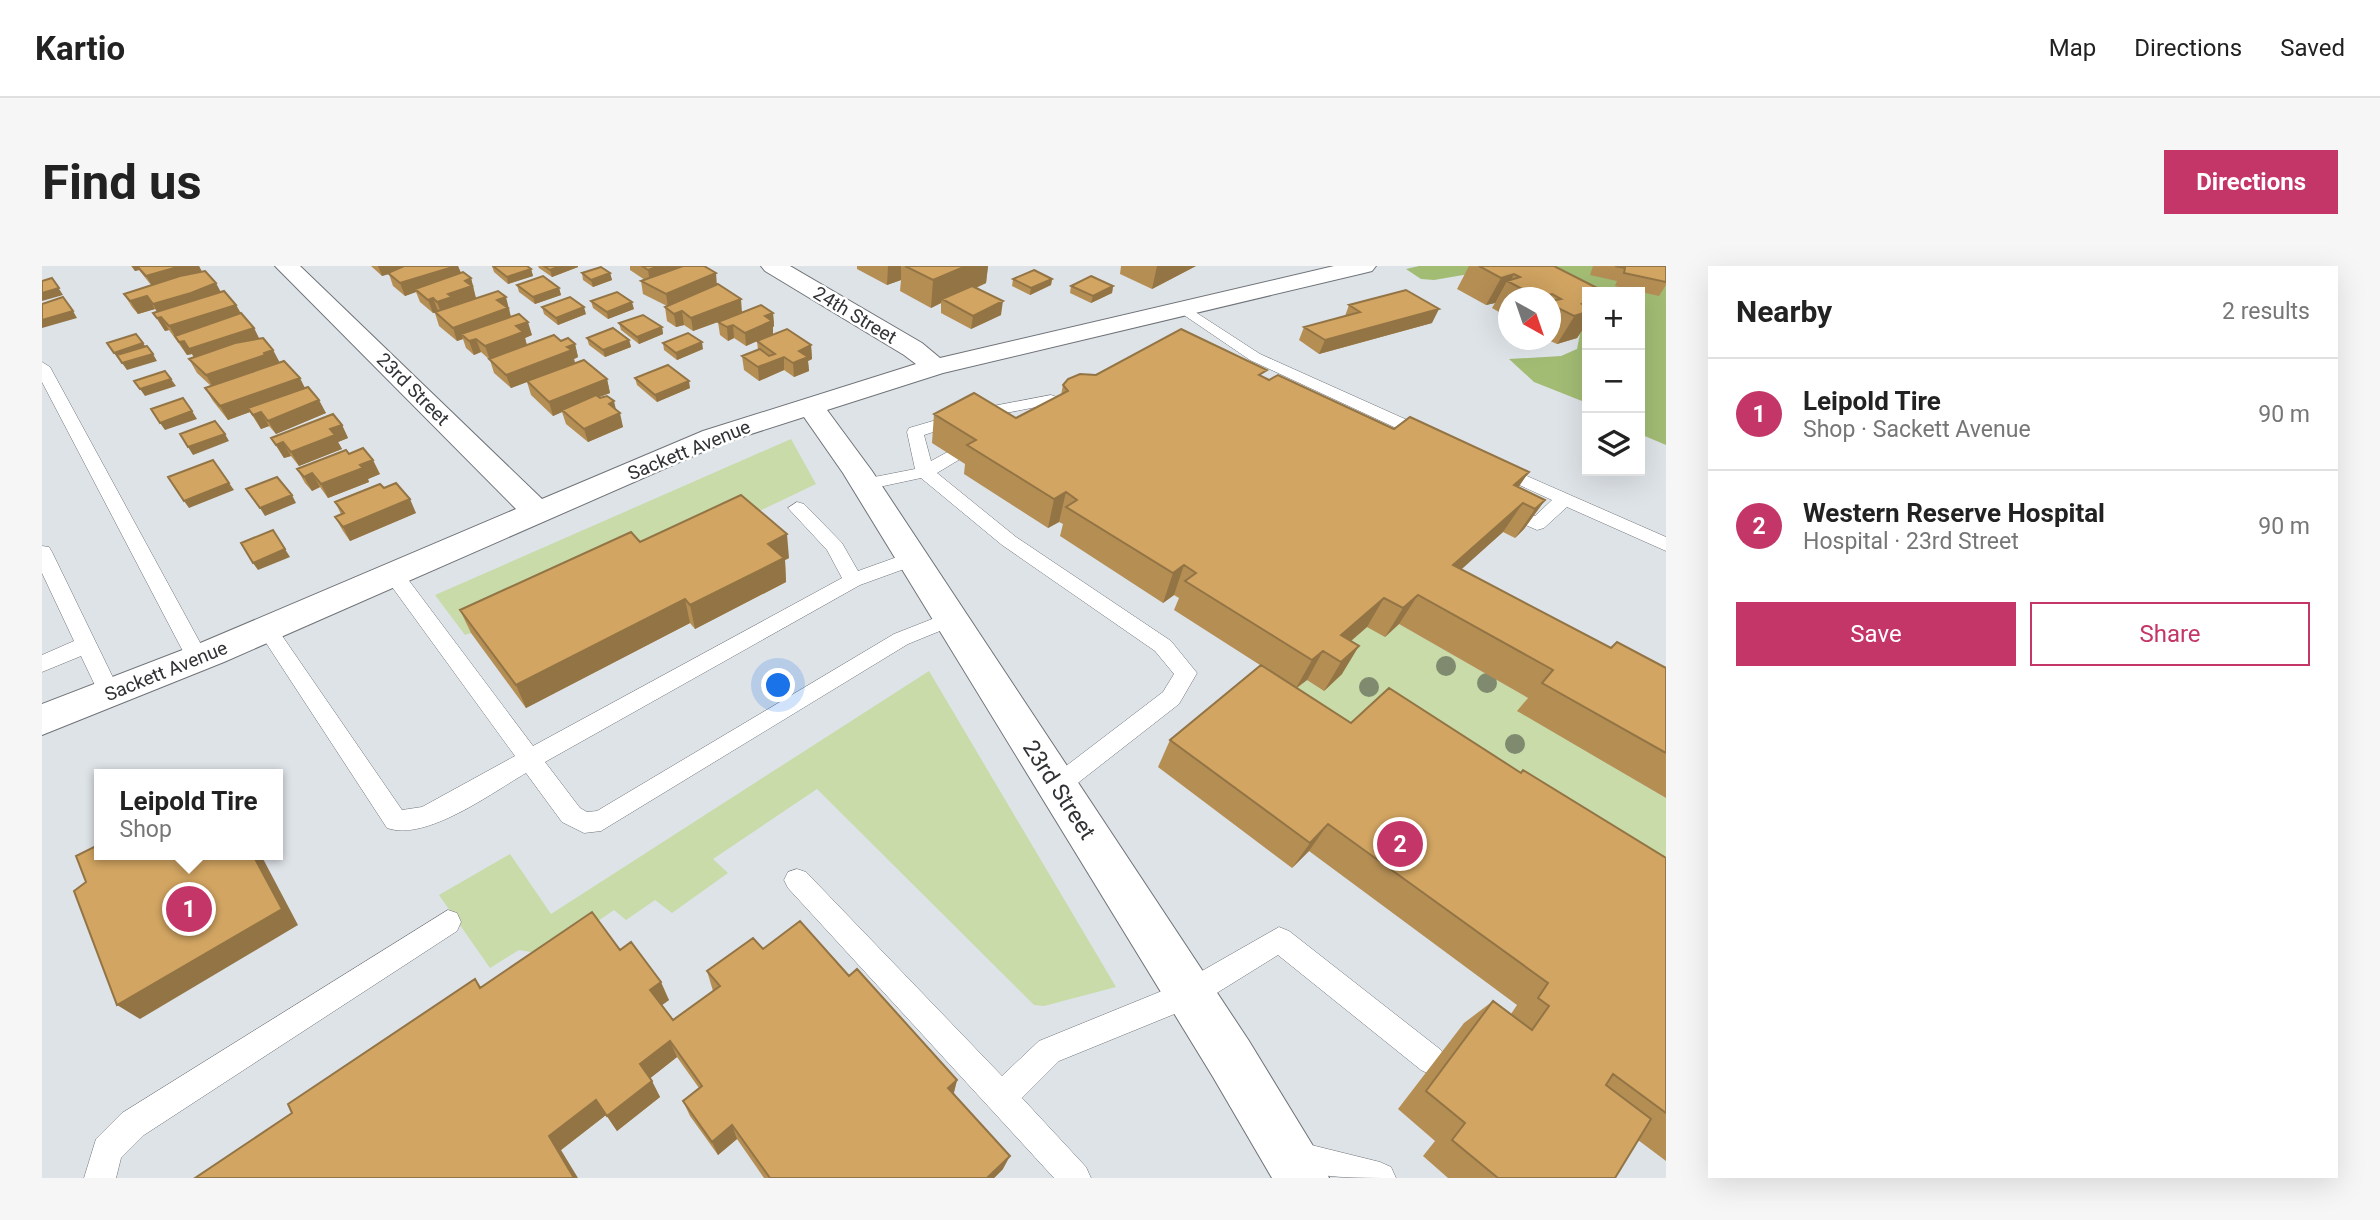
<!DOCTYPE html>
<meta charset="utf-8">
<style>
:root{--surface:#fff;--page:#f6f6f6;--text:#222;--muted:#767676;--line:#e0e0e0;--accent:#c33667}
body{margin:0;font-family:Roboto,sans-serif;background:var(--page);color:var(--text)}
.controls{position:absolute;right:21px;top:21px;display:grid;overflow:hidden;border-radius:0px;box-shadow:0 7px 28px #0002}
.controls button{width:63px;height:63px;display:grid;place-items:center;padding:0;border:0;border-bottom:2px solid var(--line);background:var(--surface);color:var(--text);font:35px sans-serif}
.compass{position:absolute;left:1456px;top:21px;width:63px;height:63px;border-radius:50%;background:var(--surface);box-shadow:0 7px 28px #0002;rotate:140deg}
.you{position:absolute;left:737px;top:420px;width:24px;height:24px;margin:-18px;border:5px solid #fff;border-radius:50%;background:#1a73e8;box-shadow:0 0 0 10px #1a73e833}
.badge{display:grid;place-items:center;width:46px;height:46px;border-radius:50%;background:var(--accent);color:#fff;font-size:23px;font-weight:700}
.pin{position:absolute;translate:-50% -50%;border:4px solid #fff;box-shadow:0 2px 7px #0006}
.popup{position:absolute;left:52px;top:503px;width:189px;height:91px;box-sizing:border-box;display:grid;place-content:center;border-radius:0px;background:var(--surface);filter:drop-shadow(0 2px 5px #0005);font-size:23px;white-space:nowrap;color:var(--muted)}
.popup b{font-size:26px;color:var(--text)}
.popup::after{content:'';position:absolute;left:50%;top:100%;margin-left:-14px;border:14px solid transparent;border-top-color:var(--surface)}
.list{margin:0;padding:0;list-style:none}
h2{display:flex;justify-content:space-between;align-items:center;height:91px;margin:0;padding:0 28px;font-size:30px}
h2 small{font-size:23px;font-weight:400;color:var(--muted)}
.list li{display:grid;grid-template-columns:46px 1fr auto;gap:21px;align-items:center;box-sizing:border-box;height:112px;padding:0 28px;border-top:2px solid var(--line)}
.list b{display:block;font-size:26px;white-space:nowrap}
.list p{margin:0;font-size:23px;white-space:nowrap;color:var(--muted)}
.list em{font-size:23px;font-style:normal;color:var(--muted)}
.actions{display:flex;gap:14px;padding:21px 28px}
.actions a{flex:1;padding:16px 0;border:2px solid var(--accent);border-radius:0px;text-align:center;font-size:24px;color:var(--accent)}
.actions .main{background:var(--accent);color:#fff}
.icon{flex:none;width:38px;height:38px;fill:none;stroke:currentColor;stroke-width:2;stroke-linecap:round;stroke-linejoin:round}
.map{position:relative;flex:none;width:1624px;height:912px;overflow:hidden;border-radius:0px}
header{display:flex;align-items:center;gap:42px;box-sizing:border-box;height:98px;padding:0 35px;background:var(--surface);border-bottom:2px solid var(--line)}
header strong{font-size:33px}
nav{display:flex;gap:38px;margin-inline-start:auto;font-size:24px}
.intro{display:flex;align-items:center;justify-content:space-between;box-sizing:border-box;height:168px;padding:0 42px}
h1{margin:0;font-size:49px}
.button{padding:18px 32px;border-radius:0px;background:var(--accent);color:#fff;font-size:24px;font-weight:700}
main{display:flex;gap:42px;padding:0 42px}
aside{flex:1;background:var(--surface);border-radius:0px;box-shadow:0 7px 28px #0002}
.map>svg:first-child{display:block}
.green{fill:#c8dba9}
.forest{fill:#a2bc74}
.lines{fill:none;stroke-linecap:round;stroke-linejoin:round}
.lane-casing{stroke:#6f7378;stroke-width:1}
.street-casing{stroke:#6f7378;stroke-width:2}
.lane{fill:#fff;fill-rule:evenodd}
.street{fill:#fff;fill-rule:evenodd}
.tree{fill:#7f8a6f}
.wall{fill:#b58e54}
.shaded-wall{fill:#937445}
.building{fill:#d2a562;stroke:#937445;stroke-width:2}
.labels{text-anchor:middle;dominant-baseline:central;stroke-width:5;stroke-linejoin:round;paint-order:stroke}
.far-street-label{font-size:19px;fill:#303234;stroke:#fff}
.street-label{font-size:23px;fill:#303234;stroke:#fff}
</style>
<header>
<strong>Kartio</strong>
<nav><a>Map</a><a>Directions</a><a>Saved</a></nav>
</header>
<div class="intro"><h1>Find us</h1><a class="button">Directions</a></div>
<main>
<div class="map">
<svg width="1624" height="912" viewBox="0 0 1624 912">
<rect width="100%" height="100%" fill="#dee3e8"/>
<path class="green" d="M749,173L774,218L707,250L594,290L429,367L423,369L393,329Z
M1357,358L1486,432L1476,445L1624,532V638L1291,485L1254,422L1265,414L1282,425V398L1325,361Z
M887,405L1074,721L1002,740L992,739L775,523L671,593L686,607L630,647L613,634L584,654L572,644L507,689L477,684L448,702L397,629L468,588L509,648Z"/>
<path class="forest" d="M1377,0H1624V179L1598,168V26H1545L1508,32L1433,7L1392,14L1379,13L1364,3Z
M1545,60V137L1492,116L1467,93L1519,90L1535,83L1539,63Z"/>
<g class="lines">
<g class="lane-casing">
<path id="lane" d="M1141,38L1218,88L1392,166L1395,170L1386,175L1380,174L1208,94L1136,45L1134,42Z
M0,96L8,101L167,393L164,399L156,401L148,399L145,393L0,116Z
M1009,129L1015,131L1017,134L1015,137L928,154L882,169L889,195L933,171L939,170L948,175L895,207L974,271L1129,375L1155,407L1137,438L1023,527L1015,530L1007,527L1003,520L1007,513L1121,426L1132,408L1113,385L960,279L879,212L823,224L814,218L817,214L873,203L865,166L867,162L925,145Z
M1455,197L1624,271V285L1525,241L1502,262L1495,264L1454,246L1452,242L1454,238H1468L1493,250L1510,234L1449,206L1446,202Z
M755,236L762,238L800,277L816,305L869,286L876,288L879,293L876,298L818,319L503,496L538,542L545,546L555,545L852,368L908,346L915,348L918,353L915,358L866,378L559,565L542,567L520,556L484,507C451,526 384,576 345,562L215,363L218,358L225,356L232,358L360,544L380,541L473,490L345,314L342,309L345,304H359L491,480L800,312L785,284L746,242Z
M0,280L7,281L10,286L79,428L76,434L68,436L60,434L39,390L0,406V389L32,375L0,307Z
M755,603L764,606L960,810L997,775L1137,718L1237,661L1247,665L1399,784L1404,794L1399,804L1389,809L1379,804L1236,689L1157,738L1017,795L980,832L1044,901L1049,912H1012L746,622L742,614L746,606Z
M406,644L415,647L419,656L415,665L102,869L79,892L74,912H42L54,873L80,847Z
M1253,875L1338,896L1349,901L1354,912C1316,912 1277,912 1242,902L1237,891L1242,880Z"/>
</g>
<g class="street-casing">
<path id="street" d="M233,0H258L500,233L661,165L874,98L862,89L723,5L719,0H748L880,77L898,92L1292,0H1334L1330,5L1322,7L901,107L785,144L830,205L1207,775L1279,893L1287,912H1230L1171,811L801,207L762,151L681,177L182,396L0,469V438L156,378L474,243Z"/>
</g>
<use href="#lane" class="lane"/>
<use href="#street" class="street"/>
</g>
<g class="tree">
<circle cx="1404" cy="400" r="10"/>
<circle cx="1445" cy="417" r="10"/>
<circle cx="1327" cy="421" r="10"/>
<circle cx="1473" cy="478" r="10"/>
</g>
<path class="wall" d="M89,0H157L160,6L179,26L194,39L199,47L212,62L217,73L231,84L237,96L263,122L284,147L234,168L227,160L219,163L208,146L186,154L171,135L163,122L169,120L155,107L147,93L152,92L150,88L145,89L127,64L123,65L111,47L115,46L113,43L96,48L90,41L82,28L109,19L97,4L93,5Z
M329,0H416L419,7L429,12L434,32L468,44L467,45L469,51L490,69L483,72L485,79L519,75L533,78L536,91L532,93L533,97L565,113L568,127L557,131L574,143L581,161L546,176L524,158L520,146L511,150L489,129L485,116L469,122L452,107L448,94L439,86L432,89L424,82L421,73L415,75L397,60L393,47H391L378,36L374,26L363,30L351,20L347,8L340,10Z
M450,0H485L489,3L491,10L466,18L452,6Z
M496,0H536V1L510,11L497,2Z
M588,0H662L675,18L700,46L731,47L732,60L731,61V68L704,80L692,72L686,75L678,69L676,56L679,55L651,65L642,59L634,61L625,55L623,41L625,40L601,28L599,15L603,14L588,4Z
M815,0H946L944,17L934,22L959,49L929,63L899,47V37L889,42L858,25L859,14L845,19L815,3Z
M1079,0H1154L1110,23L1078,8Z
M1427,0H1512L1545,26V59L1543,60L1535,72L1515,78L1506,74H1508V32H1466V51L1450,42L1453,37L1444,39L1415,23Z
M1551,0H1624V19L1617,30L1573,20L1575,15L1548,9Z
M540,7H568L570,14L551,21L541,14Z
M971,13H1010L1009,19L988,29L970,20Z
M475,19L517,22L519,29L493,38L477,26Z
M1029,20H1071L1070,27L1049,37L1028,27Z
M549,35L592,43L566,53L551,42Z
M1307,39L1390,57L1277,88L1257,74L1262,61L1303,50Z
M500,41L544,48L516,59L502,48Z
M577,57L620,61L621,68L597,78L579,64Z
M545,72L587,74L589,81L563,91L547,79Z
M715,75L769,79L770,93L766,95L767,105L752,111L742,104L717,115L702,104L700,90L716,84Z
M621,77L661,83L635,94L622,84Z
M1222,111L1503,234L1482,263L1473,272L1461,266L1419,303L1569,382L1624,402V532L1475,445L1486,432L1357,358L1343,371L1325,361L1309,375L1300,408L1282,425L1265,414L1255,422L1309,457L1479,507L1624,592V895L1596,874L1573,912H1406L1381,890L1393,875L1356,843L1422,757L1451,735L1469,748L1475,739L1267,585L1250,602L1116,501L1128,474L1218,399L1132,344L1137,332L1132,329L1121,337L1018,270L1021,258L1017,256L1006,262L922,208L923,198L890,177L892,148L974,152L1019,129L1021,119Z
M593,112L648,122L615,136L595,119Z
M300,159L306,172L296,176L300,183L257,200L249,190L242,192L229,172Z
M307,188L338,208L326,213L327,216L286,232L278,221L270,225L263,217L255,203Z
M342,222L374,247L308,275L301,265L293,251L299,248L293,236Z
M598,276L747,292L743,294L744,316L653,363L648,357L484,442L429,367L418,344Z
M721,683L807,710L915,814L912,827L961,903L952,912H722L695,873L676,889L648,850L641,835L657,822L635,791L608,812L618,831L575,865L564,849L519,884L250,847L433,713L439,721L578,684L627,734L620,739L631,754L671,725L665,705Z"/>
<path class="shaded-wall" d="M90,0H95L97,4L93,5Z
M139,0H157L161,8L112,23L104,10Z
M336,0H365L366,2L340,10Z
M414,0H416L421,12L373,23L374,26L363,30L358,17Z
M518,0H536V1L510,11L508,4Z
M617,0H644L608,17L606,4Z
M846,0H859V14L845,19Z
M924,0H946L944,17L904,35L900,33L899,37L889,42L891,14Z
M1115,0H1154L1110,23Z
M489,3L491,10L466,18L465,11Z
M568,7L570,14L551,21L549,14Z
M674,7L675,20L626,41L624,28Z
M1472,8L1468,16L1465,15L1453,37L1444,39L1459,12Z
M10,12L21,29L0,35V27Z
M429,12L434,33L400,49L395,36L423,15Z
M1010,13L1009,19L988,29L989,22Z
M174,17L181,30L118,51L111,38Z
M1071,20L1070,27L1049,37L1051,30Z
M517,22L519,29L493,38L491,31Z
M1510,28L1508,32H1496Z
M105,30L113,43L96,48L88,35Z
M464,31L470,55L419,68L421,73L415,75L411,62L455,34Z
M391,32L396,45L391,47L386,34Z
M699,33L700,47L651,65L649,52Z
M961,35L959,49L929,63L931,50Z
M590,36L592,43L566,53L565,46Z
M1545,36V59L1543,60L1535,72L1515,78L1540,38Z
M194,39L201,52L135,73L127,60Z
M542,41L544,48L516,59L514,52Z
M1397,43L1390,57L1277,88L1283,74Z
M31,45L35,52L0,62V54Z
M640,45L642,59L634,61L632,48Z
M731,47L732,60L731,61V68L704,80L703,67L723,50Z
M119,51L127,64L123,65L115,52Z
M486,56L490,69L483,72L485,80L448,94L443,80L474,60Z
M691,59L692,72L686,75L685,61Z
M620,61L621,68L597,78L595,71Z
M212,62L219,76L155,96L147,83Z
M434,73L439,86L432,89L427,75Z
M587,74L589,81L563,91L561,84Z
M142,75L150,88L145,89L137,76Z
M660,76L661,83L635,94L634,87Z
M101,77L106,84L77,94L72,87Z
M533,78L536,91L532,93L533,98L469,122L464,109Z
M769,79L770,93L766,95L767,105L752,111L751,97L757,85Z
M231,84L238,97L172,123L164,109Z
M111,88L115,95L85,104L80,97Z
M742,91V104L717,115L716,101Z
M258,112L265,126L206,142L208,146L186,154L178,140Z
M129,113L134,120L103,130L98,123Z
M565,113L568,127L521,145L520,144V146L511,150L507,136Z
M647,115L648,122L615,136L613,129Z
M277,134L284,147L234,168L226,155Z
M572,135L575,148L578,147L581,161L546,176L542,163L567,138Z
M150,145L155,153L123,164L118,157Z
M219,146L227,160L219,163L211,149Z
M300,159L306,172L296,176L300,183L257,200L249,186L288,163Z
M183,168L187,175L151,189L146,181Z
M241,176L249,190L242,192L234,179Z
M331,194L338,208L326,213L327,216L286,232L279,218Z
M1487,206L1467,235L1472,219Z
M270,207L278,221L270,225L262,211Z
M187,217L192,224L147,242L142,235Z
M1024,226L1017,256L1006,262L1012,233Z
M250,229L254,237L223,250L218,242Z
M368,233L374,247L308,275L301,261Z
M1503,234L1482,263L1473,272L1493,243Z
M1481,237L1461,266L1392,328L1411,299Z
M745,268L747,292L743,294L744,316L653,363L648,339L726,278Z
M243,283L248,291L216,304L211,297Z
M1142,299L1132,329L1121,337L1131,307Z
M1376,329L1357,358L1343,371L1361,342Z
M1342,332L1325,361L1290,391L1299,369Z
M643,333L648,357L484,442L474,419Z
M1317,380L1300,408L1282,425L1299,396Z
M1281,385L1265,414L1254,422L1270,394Z
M1286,558L1267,585L1250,602L1268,577Z
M211,589H219L256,659L98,753L75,739Z
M619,716L627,734L616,742L608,724Z
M628,775L635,791L606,814L598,798Z
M915,814L911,829L906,822Z
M610,815L618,831L575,865L565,850Z
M554,834L564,849L519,884L536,912H532L507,870Z
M690,859L695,873L676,889L670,876Z
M968,890L961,903L952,912H945Z"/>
<path class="building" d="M95,0H139L104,10Z
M362,0H414L358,17L346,7Z
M451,0H485L489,3L465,11Z
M502,0H518L508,4Z
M600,0H617L606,4Z
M641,0H662L674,7L624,28L599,15Z
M863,0H924L891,14Z
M1437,0H1512L1563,26H1545V36L1540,38L1545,41V46L1532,50L1508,38V35L1519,33L1510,28L1496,31L1465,15L1478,11L1472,8L1459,12Z
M1573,0H1624V16L1582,7L1583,2Z
M559,1L568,7L549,14L540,7Z
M992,4L1010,13L989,22L971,13Z
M163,5L174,17L149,27L111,38L105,30L88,35L82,28L138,10Z
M421,6L429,12L423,15L430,20L406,28L410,31L395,36L391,32L386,34L373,23Z
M501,10L517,22L491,31L475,19Z
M1049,10L1071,20L1051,30L1029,20Z
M10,12L17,22L0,27V15Z
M676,18L699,33L649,52L640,45L632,48L623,41Z
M930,20L961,35L931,50L900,33Z
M1364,24L1397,43L1283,74L1262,61L1318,46L1307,39Z
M182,25L194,39L127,60L119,51L115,52L111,47Z
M456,25L464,31L455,34L466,42L411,62L393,46Z
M575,26L590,36L565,46L549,35Z
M21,31L31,45L0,54V38Z
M528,31L542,41L514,52L500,41Z
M719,39L731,47L723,50L730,55L703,67L691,59L685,61L676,56Z
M199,47L212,62L147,83L142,75L137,76L133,70Z
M477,48L486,56L474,60L481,66L443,80L434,73L427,75L419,68Z
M601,49L620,61L595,71L577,57Z
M571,62L587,74L561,84L545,72Z
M745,63L769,79L757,85L766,91L751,97L742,91L716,101L700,90L718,83L727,90L733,88L715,75Z
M1139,63L1225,104L1217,109L1227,114L1236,109L1352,163L1368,151L1487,206L1472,219L1503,234L1493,243L1481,237L1411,299L1569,382L1575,376L1624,402V487L1500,417L1511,404L1376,329L1361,342L1342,332L1299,369L1317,380L1299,396L1281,385L1270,394L1143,315L1154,307L1142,299L1131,307L1024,241L1035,234L1024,226L1012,233L925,179L934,174L892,148L932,127L974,152L1026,125L1021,119L1026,113L1038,108L1054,109Z
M646,67L660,76L634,87L621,77Z
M94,68L101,77L72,87L65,77Z
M512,69L519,75L526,72L533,78L525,81L530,84L464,109L447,93Z
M221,72L231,84L222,87L223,89L164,109L147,93L193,77Z
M105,80L111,88L80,97L75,89Z
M542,94L565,113L507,136L485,115Z
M242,95L258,112L178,140L163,122Z
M626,99L647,115L613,129L593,112Z
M123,105L129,113L98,123L92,115Z
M266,121L277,134L226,155L219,146L211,149L206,142Z
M554,129L558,132L565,130L572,135L567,138L578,147L542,163L520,144Z
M141,132L150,145L118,157L109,143Z
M291,148L300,159L288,163L293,169L249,186L241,176L234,179L229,172Z
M173,155L183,168L146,181L138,168Z
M321,182L331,194L318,199L321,202L279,218L270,207L262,211L255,203L304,184L307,188Z
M171,194L187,217L142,235L126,211Z
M235,211L250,229L218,242L204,223Z
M354,217L368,233L301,261L293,251L302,247L293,236L338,218L342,222Z
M699,229L745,268L726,278L742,292L648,339L643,333L474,419L418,344L589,266L598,276Z
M231,264L243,283L211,297L199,277Z
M1219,399L1309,457L1347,422L1479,507L1481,504L1624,592V847L1571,808L1564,819L1609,853L1573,912H1456L1410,874L1423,857L1384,825L1451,735L1490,764L1507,740L1496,732L1506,717L1286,558L1268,577L1128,474Z
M58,578V589H211L240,643L75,739L32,625L44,616L34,590Z
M550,646L578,684L589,676L619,716L608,724L631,754L678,720L665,705L711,672L721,683L758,655L807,710L815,703L915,814L906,822L968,890L945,912H728L690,859L670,876L641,835L660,820L628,775L598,798L610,815L565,850L554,834L507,870L532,912H153L250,847L246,838L433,713L438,722Z"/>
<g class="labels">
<g class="far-street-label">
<text transform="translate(813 49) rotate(31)">24th Street</text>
<text transform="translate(371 123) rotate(45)">23rd Street</text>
<text transform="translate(647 184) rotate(-22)">Sackett Avenue</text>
<text transform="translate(124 405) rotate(-22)">Sackett Avenue</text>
</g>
<g class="street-label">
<text transform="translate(1017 524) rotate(57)">23rd Street</text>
</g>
</g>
</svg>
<div class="controls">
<button>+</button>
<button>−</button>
<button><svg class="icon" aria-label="layers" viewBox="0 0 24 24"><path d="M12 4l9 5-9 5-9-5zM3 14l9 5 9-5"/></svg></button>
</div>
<svg class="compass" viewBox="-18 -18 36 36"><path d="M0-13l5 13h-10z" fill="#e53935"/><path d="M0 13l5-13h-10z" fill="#767676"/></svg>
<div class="you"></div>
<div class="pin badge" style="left:147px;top:643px">1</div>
<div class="popup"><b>Leipold Tire</b>Shop</div>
<div class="pin badge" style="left:1358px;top:578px">2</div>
</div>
<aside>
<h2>Nearby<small>2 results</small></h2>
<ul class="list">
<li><span class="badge">1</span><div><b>Leipold Tire</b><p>Shop · Sackett Avenue</p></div><em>90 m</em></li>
<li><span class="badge">2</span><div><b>Western Reserve Hospital</b><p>Hospital · 23rd Street</p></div><em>90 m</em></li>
</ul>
<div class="actions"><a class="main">Save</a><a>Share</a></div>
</aside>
</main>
